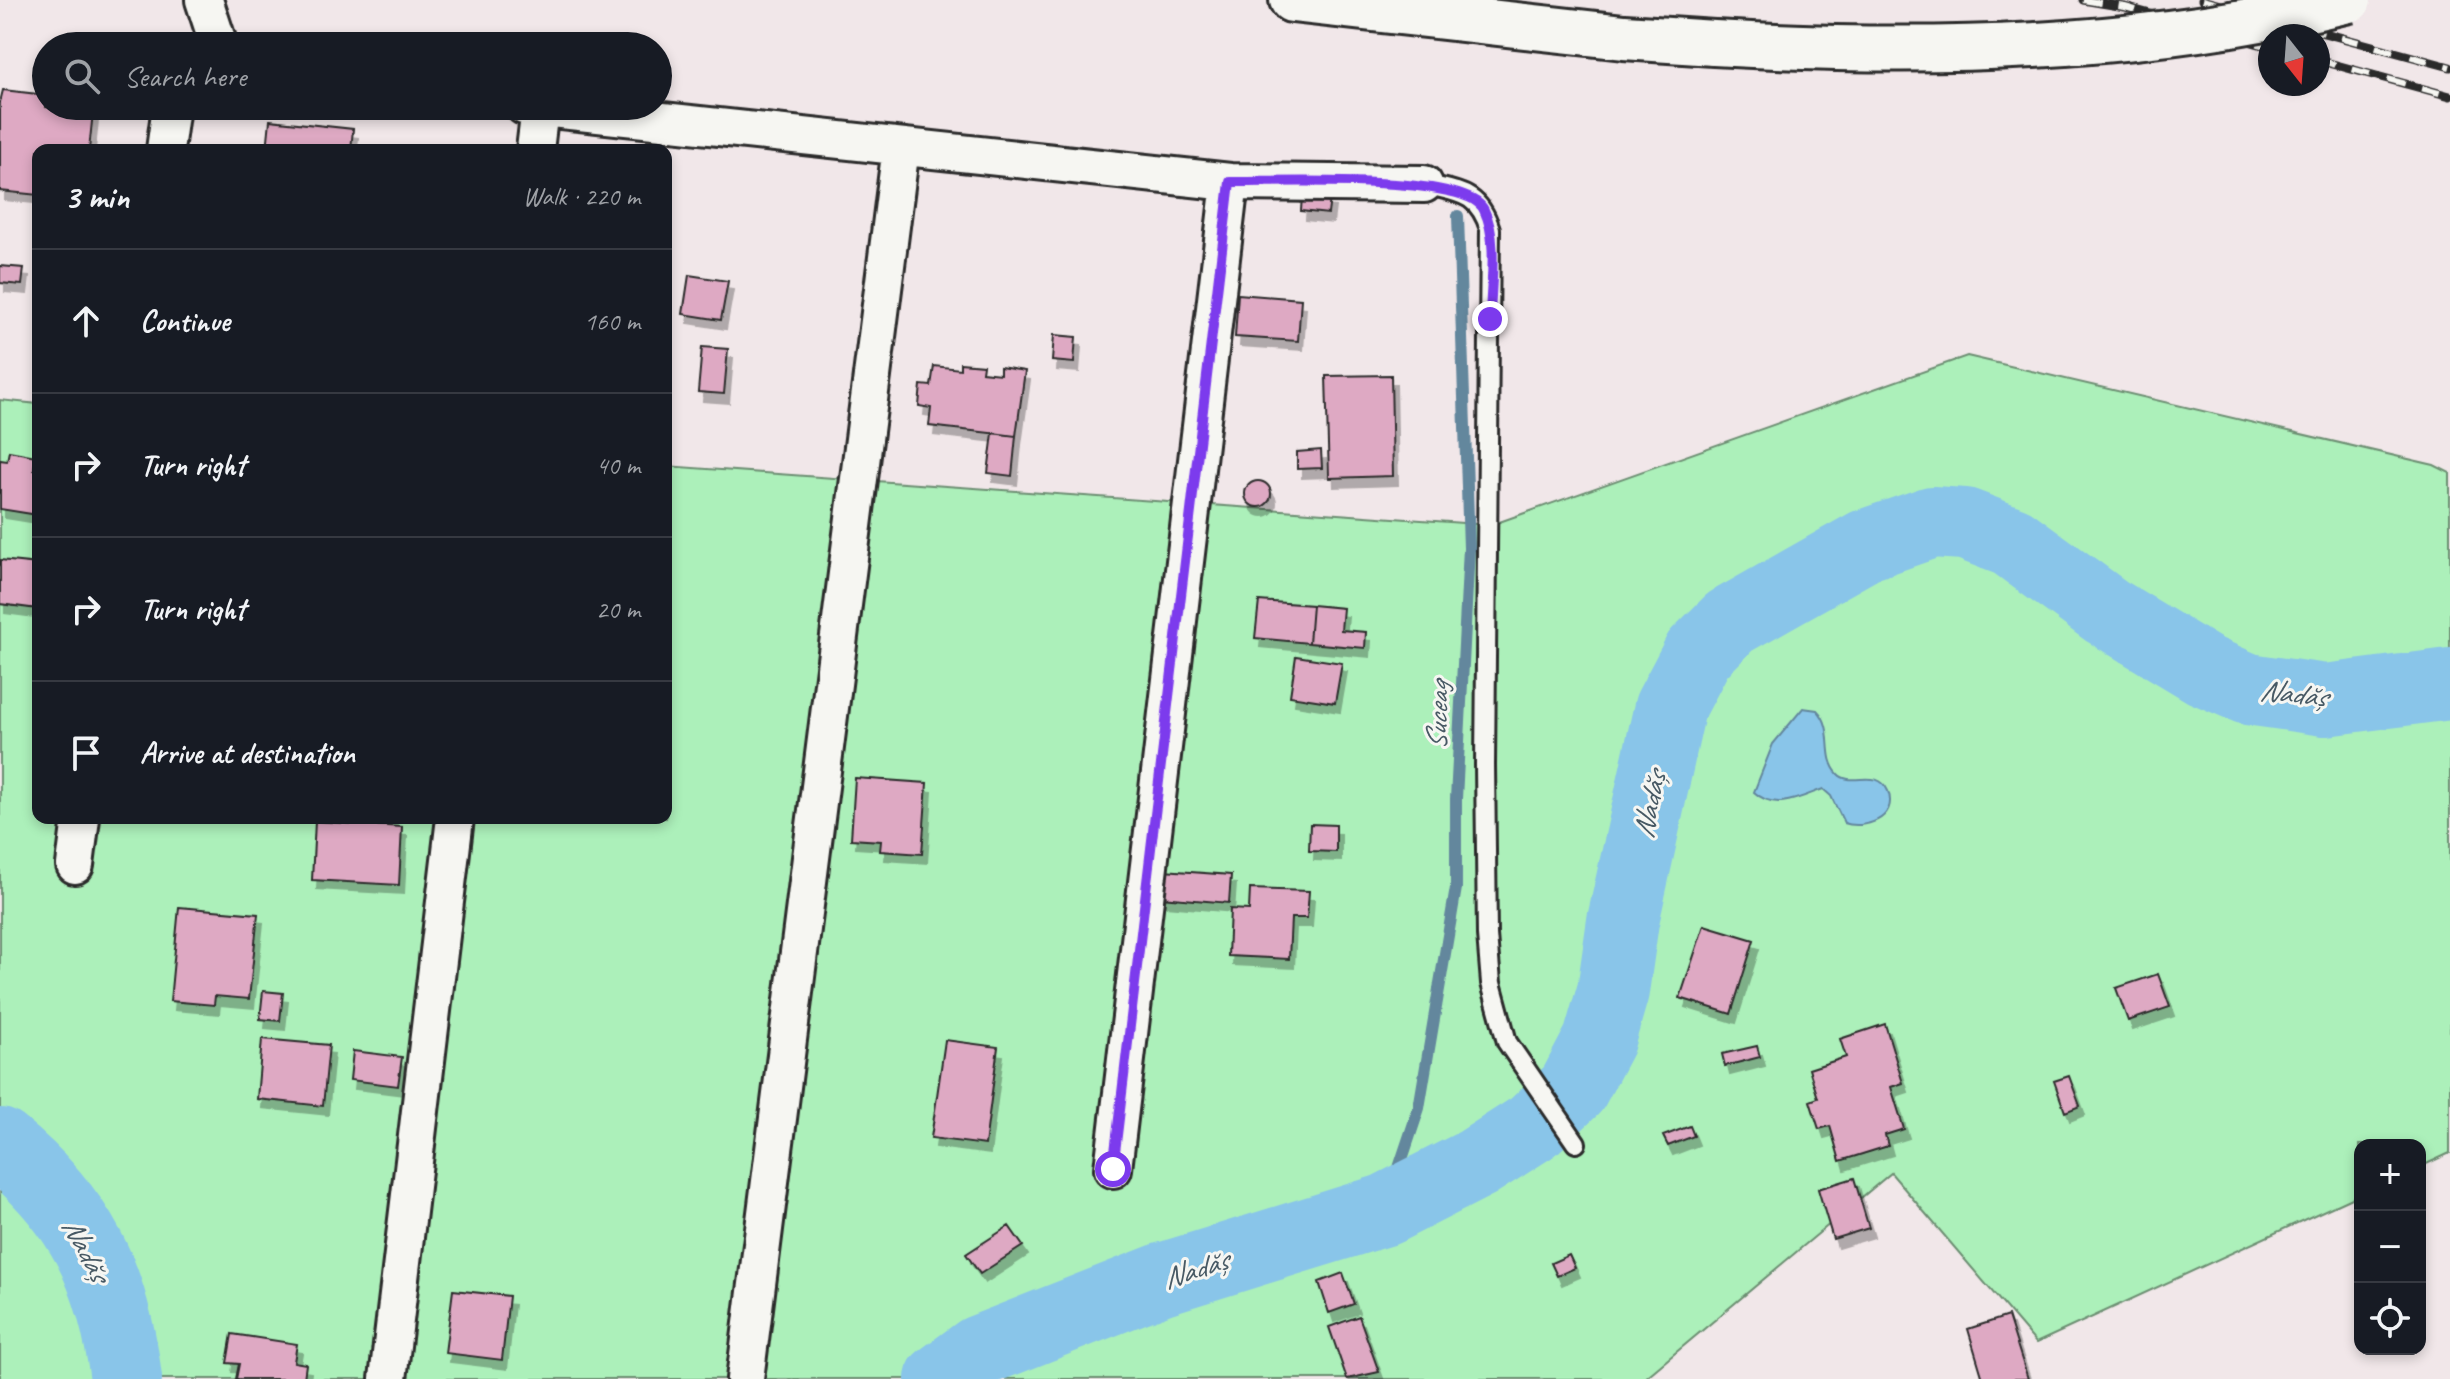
<!DOCTYPE html>
<meta charset="utf-8">
<style>
:root{--surface:#171b24;--page:#20242c;--text:#f1f3f6;--muted:#9ea1a6;--line:#363941}
body{margin:0;font-family:Caveat,sans-serif;background:var(--page);color:var(--text)}
.controls{position:absolute;right:24px;bottom:24px;display:grid;overflow:hidden;border-radius:16px;box-shadow:0 4px 12px #0003}
.controls button{width:72px;height:72px;display:grid;place-items:center;padding:0;border:0;border-bottom:2px solid var(--line);background:var(--surface);color:var(--text);font:40px sans-serif}
.compass{position:absolute;left:2258px;top:24px;width:72px;height:72px;border-radius:50%;background:var(--surface);box-shadow:0 4px 12px #0003;rotate:163deg}
.stop{position:absolute;width:24px;height:24px;margin:-18px;border:6px solid #7c3aed;border-radius:50%;background:#fff}
.stop.end{background:#7c3aed;border-color:#fff;box-shadow:0 2px 8px #0008}
.list{margin:0;padding:0;list-style:none}
h2{display:flex;justify-content:space-between;align-items:center;height:104px;margin:0;padding:0 32px;font-size:34px}
h2 small{font-size:26px;font-weight:400;color:var(--muted)}
.list li{display:grid;grid-template-columns:52px 1fr auto;gap:24px;align-items:center;box-sizing:border-box;height:144px;padding:0 32px;border-top:2px solid var(--line)}
.list b{display:block;font-size:30px;white-space:nowrap}
.list em{font-size:26px;font-style:normal;color:var(--muted)}
.icon{flex:none;width:44px;height:44px;fill:none;stroke:currentColor;stroke-width:2;stroke-linecap:round;stroke-linejoin:round}
.map{position:relative;flex:none;width:2450px;height:1379px;overflow:hidden}
.search{position:absolute;background:var(--surface);box-shadow:0 4px 12px #0003;left:32px;top:32px;width:640px;height:88px;display:flex;align-items:center;gap:20px;box-sizing:border-box;padding:0 28px;border-radius:44px;color:var(--muted);font-size:30px}
.panel{position:absolute;background:var(--surface);box-shadow:0 4px 12px #0003;left:32px;top:144px;width:640px;height:680px;border-radius:16px}
.map>svg:first-child{display:block}
.green{fill:#acf0ba;stroke:#6c8e72;stroke-width:2}
.water{fill:#89c5e9;stroke:#63879d;stroke-width:2}
.lines{fill:none;stroke-linecap:round;stroke-linejoin:round}
.stream{stroke:#63879d;stroke-width:12}
.river{stroke:#89c5e9;stroke-width:72}
.building{fill:#dea9c3;stroke:#2b2b2b;stroke-width:2;filter:url(#shadow)}
.lane-casing{stroke:#2b2b2b;stroke-width:24}
.street-casing{stroke:#2b2b2b;stroke-width:42}
.primary-casing{stroke:#2b2b2b;stroke-width:50}
.lane{stroke:#f6f6f2;stroke-width:18}
.street{stroke:#f6f6f2;stroke-width:36}
.primary{stroke:#f6f6f2;stroke-width:44}
.rail-casing{stroke:#2b2b2b;stroke-width:9}
.rail{stroke:#f6f6f2;stroke-width:6;stroke-dasharray:18;stroke-linecap:butt}
.primary-bridge-casing{stroke:#2b2b2b;stroke-width:50;stroke-linecap:butt}
.primary-bridge{stroke:#f6f6f2;stroke-width:44}
.route{stroke:#7c3aed;stroke-width:10}
.labels{text-anchor:middle;dominant-baseline:central;stroke-width:6;stroke-linejoin:round;paint-order:stroke}
.water-label{font-size:30px;font-style:italic;fill:#475964;stroke:#f6f6f2}
</style>
<div class="map">
<svg width="2450" height="1379" viewBox="0 0 2450 1379">
<defs>
<filter id="shadow"><feDropShadow dx="5" dy="9" stdDeviation="0" flood-color="#0004"/></filter>
</defs>
<rect width="100%" height="100%" fill="#f1e7e9"/>
<filter id="ink" filterUnits="userSpaceOnUse"><feTurbulence type="fractalNoise" baseFrequency=".0125" numOctaves="2"/><feDisplacementMap in="SourceGraphic" scale="16" xChannelSelector="R" yChannelSelector="G"/><feConvolveMatrix kernelMatrix="1 2 1 2 8 2 1 2 1" color-interpolation-filters="sRGB"/></filter>
<g filter="url(#ink)">
<path class="green" d="M1967,356L2434,465L2450,473V1153L2420,1167V1145H2360V1194L2036,1343L1891,1173L1644,1379H0V400L38,404V818H666V466L1491,525Z"/>
<path class="water" d="M1803,708L1817,710C1836,729 1821,756 1838,774C1851,788 1878,767 1888,791C1899,819 1863,830 1844,823L1831,796L1823,789C1801,797 1775,812 1754,792L1773,744Z"/>
<g class="lines">
<path class="stream" d="M1385,1210L1419,1108L1456,888V799L1469,548L1458,216"/>
<path class="river" d="M0,1144C80,1208 114,1277 126,1379
M941,1379L979,1351L1162,1279L1385,1210L1477,1163L1533,1127L1573,1089L1599,1040L1613,991L1623,921L1670,707L1698,654L1730,622L1866,545L1932,522L1965,524L2012,542L2106,611L2204,670L2248,689L2325,700L2450,684"/>
</g>
<path class="building" d="M3,90L46,95V107L93,112L89,150H38V195L0,191V102Z
M270,120L353,129L351,150H267Z
M1302,195L1330,198L1328,214L1301,211Z
M0,266L24,268L22,285L0,283Z
M689,275L728,281L721,320L683,314Z
M1238,294L1301,299L1298,341L1235,337Z
M1054,335L1076,337L1074,363L1052,361Z
M702,347L728,349L724,394L698,392Z
M960,363L983,365L982,372L1000,374V367L1025,371L1016,436L929,426L931,408L919,406L921,385L931,386L934,366L960,369Z
M1391,375L1393,476L1329,478L1326,376Z
M993,433L1016,436L1012,476L988,473Z
M1321,450L1322,468L1297,469V452Z
M9,451L36,456L34,470L38,471V515L0,509V460L7,461Z
M1245 494a13 13 0 1 1 26 0a13 13 0 1 1-26 0Z
M0,560L38,564V609L0,604Z
M1259,601L1312,605L1309,643L1255,638Z
M1312,605L1343,608L1341,630L1366,632L1365,648L1309,643Z
M1296,656L1342,663L1335,703L1290,696Z
M855,778L927,783L922,854L880,851L881,841L851,839Z
M315,821L402,827L399,885L312,880Z
M1310,824L1336,825V852L1309,851Z
M1163,870L1231,875L1229,903L1161,897Z
M1250,889L1309,891L1307,918H1291L1289,959L1228,956L1230,909L1249,910Z
M179,907L258,914L249,999L215,996L214,1005L170,1001Z
M1704,925L1754,940L1731,1014L1680,998Z
M2158,974L2170,1007L2128,1021L2116,988Z
M263,991L283,993L280,1021L260,1019Z
M1885,1024L1903,1083L1891,1087L1904,1129L1885,1135L1888,1146L1840,1161L1830,1126L1819,1129L1810,1101L1818,1098L1809,1069L1846,1057L1840,1039Z
M262,1039L329,1045L323,1106L257,1099Z
M945,1040L998,1047L985,1145L931,1138Z
M1757,1046L1760,1057L1725,1066L1722,1054Z
M353,1051L402,1057L398,1086L350,1080Z
M2069,1076L2080,1106L2065,1112L2054,1081Z
M1690,1126L1694,1136L1668,1146L1663,1136Z
M1854,1178L1869,1228L1833,1239L1818,1189Z
M1009,1226L1023,1246L980,1274L966,1254Z
M1569,1255L1575,1268L1557,1276L1551,1263Z
M1343,1273L1354,1304L1329,1313L1319,1282Z
M453,1290L509,1296L502,1360L445,1353Z
M1359,1316L1379,1372L1347,1379L1329,1327Z
M2008,1316L2028,1379H1983L1968,1329Z
M232,1334L297,1344L294,1362L306,1364L304,1379H236L239,1364L227,1363Z"/>
<g class="lines">
<g class="lane-casing">
<path id="lane" d="M1424,184C1459,193 1478,191 1490,229L1485,765L1487,935L1491,983L1507,1042L1576,1143"/>
</g>
<g class="street-casing">
<path id="street" d="M204,0L219,46
M524,106L1230,182L1424,184
M165,150L171,106
M535,150L540,108
M75,865L81,818
M1113,1169L1230,182
M388,1379L455,818
M745,1379L901,147"/>
</g>
<g class="primary-casing">
<path id="primary" d="M1292,0L1624,37L1714,43"/>
</g>
<use href="#lane" class="lane"/>
<use href="#street" class="street"/>
<use href="#primary" class="primary"/>
<g class="rail-casing">
<path id="rail" d="M2083,0L2125,7L2270,47
M2202,0L2450,67
M2318,60L2450,96"/>
</g>
<use href="#rail" class="rail"/>
<g class="primary-bridge-casing">
<path id="primary-bridge" d="M1714,43C1925,55 2142,51 2349,0"/>
</g>
<use href="#primary-bridge" class="primary-bridge"/>
</g>
</g>
<g class="lines" filter="url(#ink)">
<path class="route" d="M1113,1169L1230,182C1273,183 1467,173 1484,210C1499,240 1490,287 1490,319"/>
</g>
<g class="labels">
<g class="water-label">
<text transform="translate(2293 693) rotate(6)">Nadăș</text>
<text transform="translate(1437 716) rotate(-88)">Suceag</text>
<text transform="translate(1649 805) rotate(-78)">Nadăș</text>
<text transform="translate(86 1249) rotate(62)">Nadăș</text>
<text transform="translate(1195 1269) rotate(-18)">Nadăș</text>
</g>
</g>
</svg>
<div class="controls">
<button>+</button>
<button>−</button>
<button><svg class="icon" aria-label="locate" viewBox="0 0 24 24"><circle cx="12" cy="12" r="6"/><path d="M12 2v4M12 18v4M2 12h4M18 12h4"/></svg></button>
</div>
<svg class="compass" viewBox="-18 -18 36 36"><path d="M0-13l5 13h-10z" fill="#e53935"/><path d="M0 13l5-13h-10z" fill="#9ea1a6"/></svg>
<div class="stop" style="left:1113px;top:1169px"></div>
<div class="stop end" style="left:1490px;top:319px"></div>
<div class="search"><svg class="icon" aria-label="search" viewBox="0 0 24 24"><circle cx="10" cy="10" r="6"/><path d="M15 15l6 6"/></svg>Search here</div>
<section class="panel">
<h2>3 min<small>Walk · 220 m</small></h2>
<ul class="list">
<li><svg class="icon" aria-label="ahead" viewBox="0 0 24 24"><path d="M12 20V5M6 11l6-6 6 6"/></svg><div><b>Continue</b></div><em>160 m</em></li>
<li><svg class="icon" aria-label="right" viewBox="0 0 24 24"><path d="M7 20v-9h11M14 6l5 5-5 5"/></svg><div><b>Turn right</b></div><em>40 m</em></li>
<li><svg class="icon" aria-label="right" viewBox="0 0 24 24"><path d="M7 20v-9h11M14 6l5 5-5 5"/></svg><div><b>Turn right</b></div><em>20 m</em></li>
<li><svg class="icon" aria-label="arrive" viewBox="0 0 24 24"><path d="M6 21V4h12l-3 4 3 4H6"/></svg><div><b>Arrive at destination</b></div></li>
</ul>
</section>
</div>
